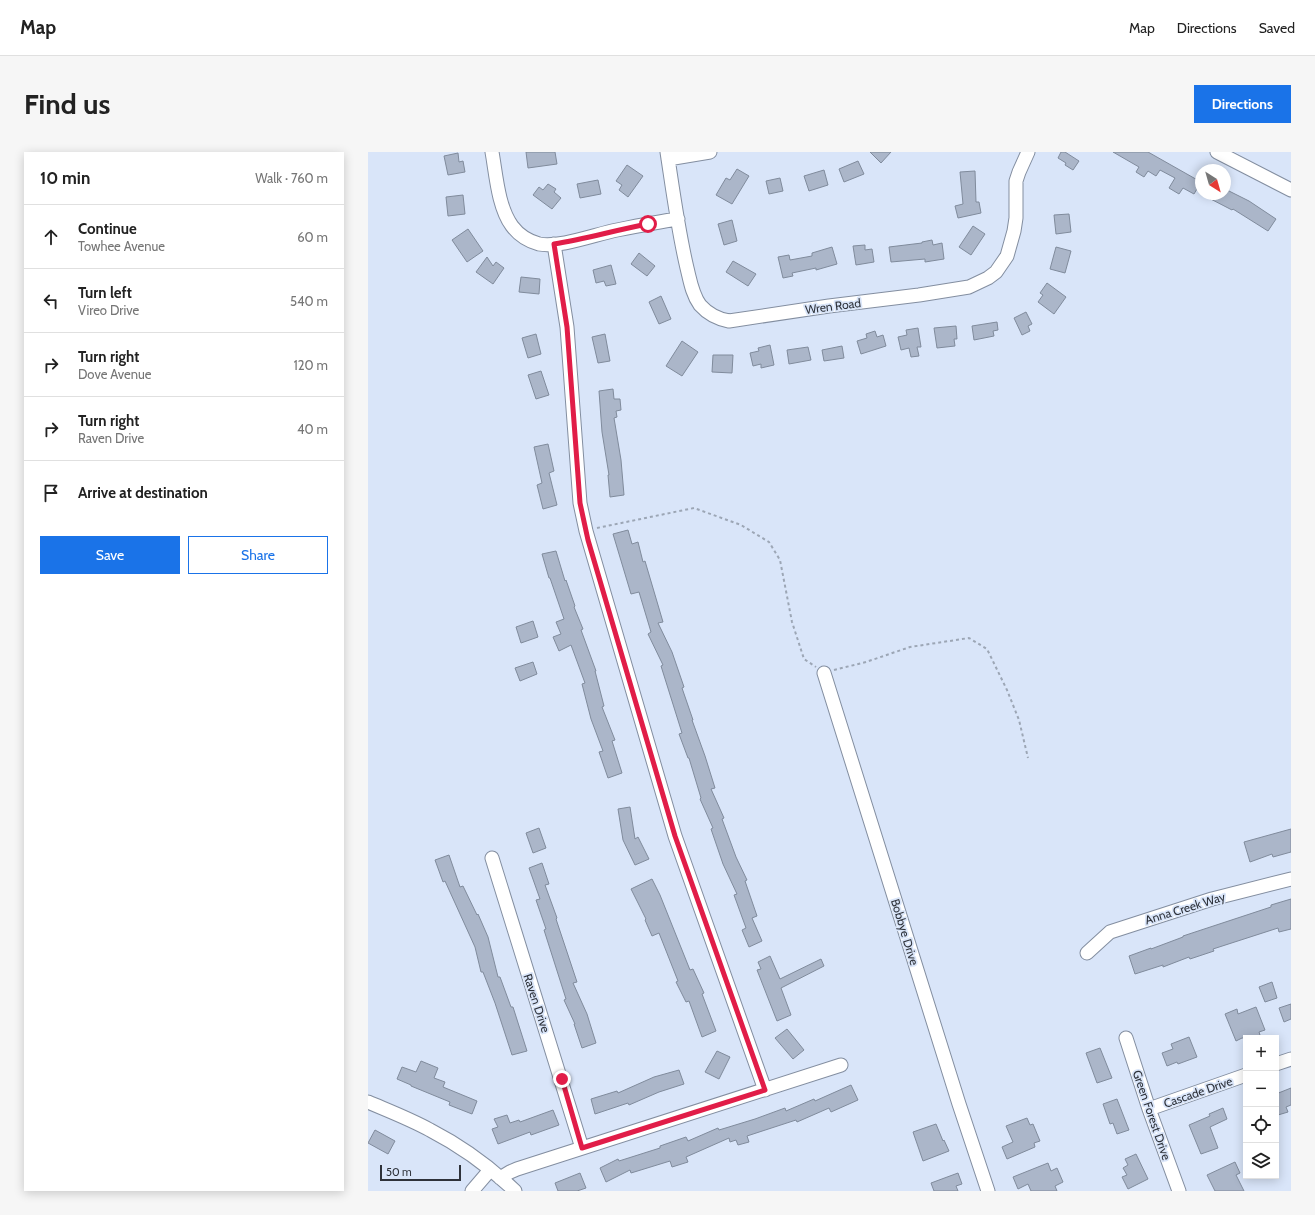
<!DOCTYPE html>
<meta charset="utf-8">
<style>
:root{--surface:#fff;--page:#f6f6f6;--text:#222;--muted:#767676;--line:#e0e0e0;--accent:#1a73e8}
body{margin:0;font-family:Cabin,sans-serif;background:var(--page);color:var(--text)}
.controls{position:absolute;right:12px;bottom:12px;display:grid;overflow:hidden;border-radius:0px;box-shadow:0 2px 10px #0003}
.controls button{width:36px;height:36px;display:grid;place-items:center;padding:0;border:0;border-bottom:1px solid var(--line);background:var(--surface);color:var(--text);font:20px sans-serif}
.compass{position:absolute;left:827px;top:12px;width:36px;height:36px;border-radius:50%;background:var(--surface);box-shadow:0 2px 10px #0003;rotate:143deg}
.scale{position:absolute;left:12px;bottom:10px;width:81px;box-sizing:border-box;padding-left:4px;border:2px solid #2e323a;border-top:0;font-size:11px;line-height:14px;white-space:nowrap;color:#2e323a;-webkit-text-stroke:3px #d9e5f9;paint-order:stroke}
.stop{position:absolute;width:12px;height:12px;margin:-9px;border:3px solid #e11d48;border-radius:50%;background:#fff}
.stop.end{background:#e11d48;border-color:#fff;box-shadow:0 1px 4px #0008}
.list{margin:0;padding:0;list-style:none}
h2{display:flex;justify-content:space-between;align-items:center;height:52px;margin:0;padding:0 16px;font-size:17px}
h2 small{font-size:13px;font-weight:400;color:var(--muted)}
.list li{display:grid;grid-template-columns:26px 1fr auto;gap:12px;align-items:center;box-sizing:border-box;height:64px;padding:0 16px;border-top:1px solid var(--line)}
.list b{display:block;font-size:15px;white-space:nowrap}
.list p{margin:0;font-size:13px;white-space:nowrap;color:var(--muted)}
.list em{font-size:13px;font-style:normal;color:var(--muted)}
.actions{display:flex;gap:8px;padding:12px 16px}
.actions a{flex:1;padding:9px 0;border:1px solid var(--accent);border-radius:0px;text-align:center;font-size:14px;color:var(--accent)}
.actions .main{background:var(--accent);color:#fff}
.icon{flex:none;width:22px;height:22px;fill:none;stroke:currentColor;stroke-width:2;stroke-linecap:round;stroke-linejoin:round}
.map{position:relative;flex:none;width:923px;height:1039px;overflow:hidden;border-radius:0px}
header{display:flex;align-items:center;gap:24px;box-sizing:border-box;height:56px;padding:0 20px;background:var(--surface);border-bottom:1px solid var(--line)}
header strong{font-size:19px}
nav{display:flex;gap:22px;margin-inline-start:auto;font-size:14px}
.intro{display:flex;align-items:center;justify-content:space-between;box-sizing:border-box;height:96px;padding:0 24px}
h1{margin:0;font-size:28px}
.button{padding:10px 18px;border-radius:0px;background:var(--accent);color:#fff;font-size:14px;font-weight:700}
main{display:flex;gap:24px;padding:0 24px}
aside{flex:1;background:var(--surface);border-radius:0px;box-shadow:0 2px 10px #0003}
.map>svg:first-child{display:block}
.building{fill:#abb6c9;stroke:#808b9c}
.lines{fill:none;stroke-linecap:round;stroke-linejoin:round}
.minor-casing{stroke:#838ea0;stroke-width:15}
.path{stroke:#9ca6b5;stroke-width:2;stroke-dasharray:3 3;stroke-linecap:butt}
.minor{stroke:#fff;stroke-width:13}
.route{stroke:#e11d48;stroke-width:5}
.labels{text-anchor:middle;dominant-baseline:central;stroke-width:3.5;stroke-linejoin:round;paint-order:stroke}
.street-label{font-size:12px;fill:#2e323a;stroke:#d9e5f9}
</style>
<header>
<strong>Map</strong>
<nav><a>Map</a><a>Directions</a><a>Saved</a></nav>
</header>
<div class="intro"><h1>Find us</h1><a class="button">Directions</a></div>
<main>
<aside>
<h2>10 min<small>Walk · 760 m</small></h2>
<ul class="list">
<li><svg class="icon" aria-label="ahead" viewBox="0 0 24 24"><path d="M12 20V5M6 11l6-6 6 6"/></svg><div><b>Continue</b><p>Towhee Avenue</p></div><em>60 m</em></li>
<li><svg class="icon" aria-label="left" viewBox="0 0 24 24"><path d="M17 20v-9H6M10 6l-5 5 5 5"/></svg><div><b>Turn left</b><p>Vireo Drive</p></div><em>540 m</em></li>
<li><svg class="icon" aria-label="right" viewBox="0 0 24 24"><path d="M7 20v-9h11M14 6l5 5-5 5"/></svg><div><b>Turn right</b><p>Dove Avenue</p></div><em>120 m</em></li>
<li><svg class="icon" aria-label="right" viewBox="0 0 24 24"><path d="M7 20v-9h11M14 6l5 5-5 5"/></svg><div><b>Turn right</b><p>Raven Drive</p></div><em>40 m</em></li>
<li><svg class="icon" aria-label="arrive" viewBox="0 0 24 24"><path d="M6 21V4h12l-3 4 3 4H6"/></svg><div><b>Arrive at destination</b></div></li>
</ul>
<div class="actions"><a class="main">Save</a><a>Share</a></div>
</aside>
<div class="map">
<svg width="923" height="1039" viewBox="0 0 923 1039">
<rect width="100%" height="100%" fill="#d9e5f9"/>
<path class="building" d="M158,0H187L189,12L160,16Z
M502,0H523L513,11Z
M693,0H697L711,9L705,18L697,13L698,11L690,6Z
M745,0H780L833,30L826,42L815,36L811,42L801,36L807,26L792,18L788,24L780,19L776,25L768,20L771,15Z
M90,1L91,10L95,9L97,20L80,23L76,4Z
M490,9L496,22L476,30L471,17Z
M259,13L275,24L260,45L251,38L254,33L248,29Z
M369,17L381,24L364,52L348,43L358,26L362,28Z
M456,18L460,33L441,39L436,24Z
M607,19L608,50H611L613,61L590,66L587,54L595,52L592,20Z
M412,26L415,39L401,42L398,29Z
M230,28L233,42L212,46L209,32Z
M180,32L188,37L186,40L193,46L184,57L165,43L171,35L175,38Z
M857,37L881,49L908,67L900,79L865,57L864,58L833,42H857Z
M95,43L97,62L80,64L78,45Z
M701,62L703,80L688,82L686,63Z
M364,68L369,89L356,93L350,72Z
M605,74L617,82L603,103L591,95Z
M100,77L115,99L99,110L84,88Z
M564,88L565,93L574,91L576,107L557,110V107L523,110L521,95L554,91V90Z
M497,93V98L504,97L506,110L488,113L485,94Z
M464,95L469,112L448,118V116L424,121L425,124L415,126L410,105L421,103L422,108L444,104V101Z
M688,95L703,99L697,121L682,117Z
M271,101L287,114L279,124L263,112Z
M119,105L125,114L128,110L136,116L125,132L108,120Z
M365,109L388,122L380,134L358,120Z
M243,113L248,132L238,134L236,129L228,131L225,118Z
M153,125L172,127L171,142L151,140Z
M679,131L698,145L686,162L670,150L675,143L672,141Z
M293,144L303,167L291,172L281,150Z
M658,160L664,172L660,174L662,179L654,183L646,166Z
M629,170L630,178L625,179L626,184L606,188L604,174Z
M588,174L589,187H586L587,194L569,196L566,176Z
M550,176L553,195H549L551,204L543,205L541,196L533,198L530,185L539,183L538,178Z
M507,179L509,185L515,183L518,194L493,202L489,189L499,186L498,182Z
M168,182L173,202L160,206L154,186Z
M237,182L242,209L230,211L224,185Z
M314,189L330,200L314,224L298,214Z
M402,193L406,213L393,216V212L385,214L382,201L391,199L390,196Z
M474,194L476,206L456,209L454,198Z
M440,195L443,208L421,212L419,198Z
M345,203H365L364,221L344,220Z
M173,219L181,243L168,247L160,223Z
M245,237L246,247H252L253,258L248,259L249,265L246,266L253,308L256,343L242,345L240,323H241L234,280L231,239Z
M180,292L186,319L181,321L189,353L175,357L169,333L174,331L166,295Z
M260,378L264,392L270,390L275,410L277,409L295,470L290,471L304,500L316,535L314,536L325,568H324L337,604L347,636L343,637L356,666L354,667L368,705L379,728L377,729L389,764L384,766L394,789L381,795L374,778L378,776L366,743L369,742L355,712L343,677L345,676L332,647L333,646L321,606H320L311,582L314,581L293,514L295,513L280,482L283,480L271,440L263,442L245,382Z
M188,399L197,429L198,428L207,454L206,455L215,477L213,478L228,519H227L236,554L234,555L247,588L244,589L254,621L240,626L231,600L235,599L223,567L214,532L217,531L203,493L191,499L185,485L193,482L188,470L196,467L182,426H181L174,402Z
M165,469L170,485L153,491L148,475Z
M165,510L169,522L152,529L147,516Z
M262,655L267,687L270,685L281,707L267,713L255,688L250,657Z
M171,676L178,696L165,701L158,681Z
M923,677V700L905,705L904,702L882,710L876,690Z
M81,703L92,735L95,734L109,763L110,762L120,785L130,825H132L143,855H145L159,899L144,903L127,851L115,820H113L107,795L77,729L75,730L67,708Z
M174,711L181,732L177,733L189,766L188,767L209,830L205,831L219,862L228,891L214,896L206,872H207L196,848L198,847L176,778L178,777L168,748L172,747L161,716Z
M284,727L292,743L322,818L325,817L336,841L334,842L348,879L334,885L321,849L318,850L308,830L310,829L291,781L284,784L277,768L278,767L263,737Z
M923,747V777L911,780L910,776L845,797L846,799L822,807L821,805L795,815V813L767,822L761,804L783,796V797L815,785V784L903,755V753Z
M402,804L412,827L453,807L456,814L413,836L423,863L409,869L389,818L393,817L390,810Z
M904,830L909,846L897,850L891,835Z
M923,852V867L916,870L911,856Z
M888,855L897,878L891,880L892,883L885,886H874L868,889L857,862L869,857L870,862Z
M419,877L436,898L425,907L407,886Z
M821,885L829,905L810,912L809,910L799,914L794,901L805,897L803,892Z
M732,896L744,926L729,931L718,901Z
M349,899L362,905L351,927L337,920Z
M53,909L70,916L66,926L77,930L75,935L109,949L104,962L81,953L82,950L43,934V933L29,927L34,915L48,920Z
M311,918L316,932L291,940L261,953L260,951L227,962L223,947L249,939L250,941L286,925Z
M483,933L490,948L463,960L461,956L429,970L428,968L379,984L381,990L370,993L368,988L362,990L361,986L318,1005L320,1010L304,1015L302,1009L263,1021L262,1018L238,1030L232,1016L250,1007L251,1009L292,996V994L318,985L320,989L350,976L351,978L387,967L417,956L418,959L446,947L447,949Z
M923,936V953L918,955L920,960L910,963L908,957V942Z
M749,947L761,978L749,982L745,971L742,972L735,952Z
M855,956L859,967L842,975L850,996L833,1002L821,973L842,964L841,962Z
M185,958L191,973L163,983L162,980L130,992L124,977L130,975L126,967L139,963L142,971L151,968L152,970Z
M659,966L662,973L665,972L672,989L666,991L667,995L639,1007L634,995L645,990L638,974Z
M568,972L575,989L576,988L581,999L555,1009L545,980Z
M7,978L27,989L20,1002L0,991Z
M768,1002L780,1027L760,1037L754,1025L759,1023L755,1016L760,1013L757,1007Z
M867,1010L872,1021L868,1023L876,1039H847L839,1023Z
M680,1011L683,1019L689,1016L695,1030L687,1034L689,1039H663L660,1032L650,1037L645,1025Z
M212,1021L218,1036L209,1039H190L187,1031Z
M590,1021L594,1032L588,1034L590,1039H566L563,1031Z"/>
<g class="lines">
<g class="minor-casing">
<path id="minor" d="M124,0C128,22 130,55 144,74C150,82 160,89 171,92C192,96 228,82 249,78C269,74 289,70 310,67
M299,0C305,39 310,78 319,116C322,128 324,142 332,153C340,162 350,167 361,169L461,154L551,143L601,135L620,126L628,120L639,104L646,79L648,66V29L651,20L660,0
M849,0L923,38
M300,7L342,0
M186,92L199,175L212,351L218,379L307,684L397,938
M456,521L591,952L620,1039
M124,706L214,996
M719,801L742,780L844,747L923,727
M758,886L781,957L811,1039
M908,912L923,907
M0,950C21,959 42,967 62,978C93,994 122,1015 147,1039
M781,957L878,923
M132,1026L142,1020L149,1017L473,913
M104,1039L122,1018"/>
</g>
<path class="path" d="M229,376L326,356L373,373L401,390L412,408L424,470L436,507L448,515
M466,518L498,510L542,495L601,486L619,497L639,538L651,568L660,606"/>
<use href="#minor" class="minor"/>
</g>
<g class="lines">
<path class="route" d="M194,927L214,996L397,938L307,684L220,388L212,351L199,175L186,92C217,87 248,78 280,72"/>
</g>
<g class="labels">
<g class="street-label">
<text transform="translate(465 154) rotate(-7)">Wren Road</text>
<text transform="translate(817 756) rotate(-17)">Anna Creek Way</text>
<text transform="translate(537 780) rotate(73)">Bobbye Drive</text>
<text transform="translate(169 851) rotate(72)">Raven Drive</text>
<text transform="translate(830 940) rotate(-19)">Cascade Drive</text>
<text transform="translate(784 963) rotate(71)">Green Forest Drive</text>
</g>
</g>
</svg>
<div class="controls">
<button>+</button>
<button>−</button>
<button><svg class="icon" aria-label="locate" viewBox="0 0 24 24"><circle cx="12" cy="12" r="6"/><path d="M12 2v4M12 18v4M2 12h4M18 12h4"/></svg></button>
<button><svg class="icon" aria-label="layers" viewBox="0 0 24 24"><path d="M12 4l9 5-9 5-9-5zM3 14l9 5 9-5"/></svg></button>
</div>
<svg class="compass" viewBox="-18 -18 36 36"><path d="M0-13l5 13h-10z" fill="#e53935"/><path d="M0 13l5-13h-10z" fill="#767676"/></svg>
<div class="scale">50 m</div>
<div class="stop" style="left:280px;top:72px"></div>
<div class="stop end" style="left:194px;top:927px"></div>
</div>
</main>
